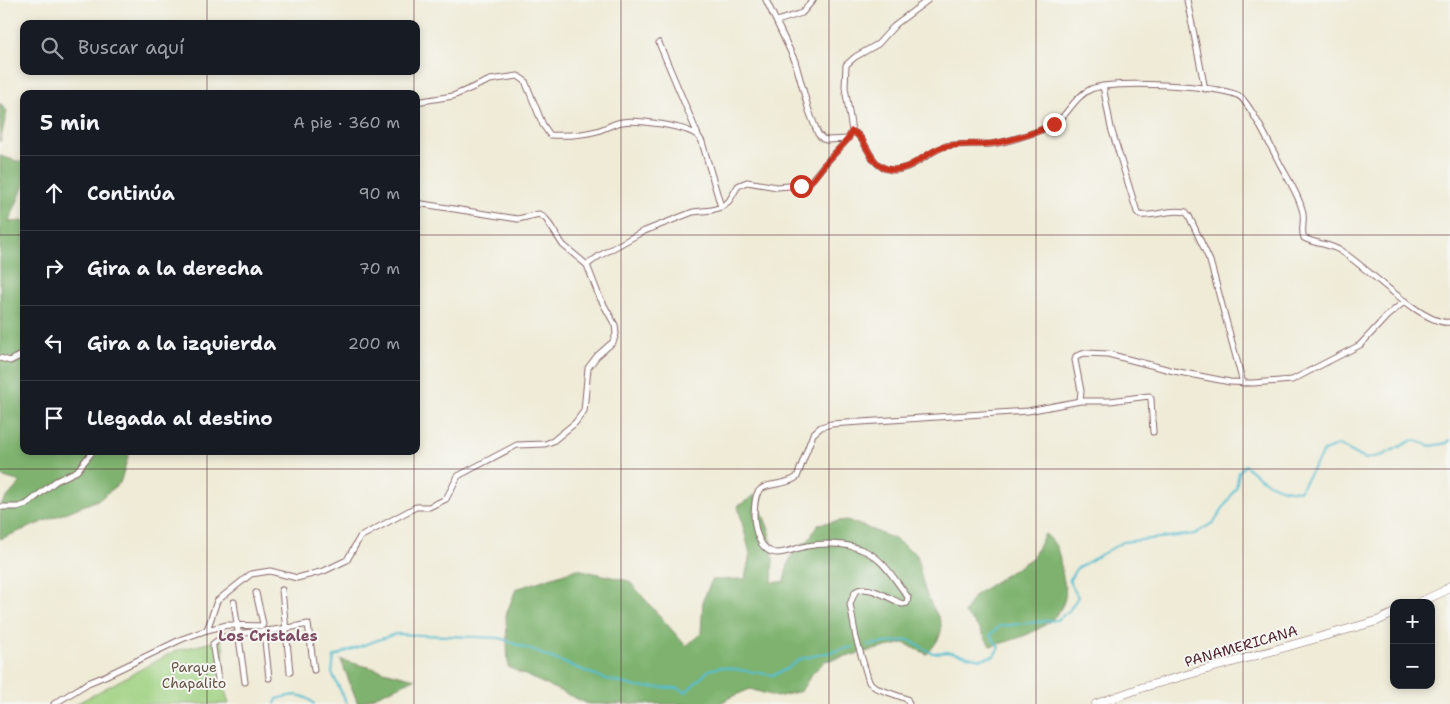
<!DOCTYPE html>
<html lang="es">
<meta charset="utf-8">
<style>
:root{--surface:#171b24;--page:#20242c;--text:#f1f3f6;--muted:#9ea1a6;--line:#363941}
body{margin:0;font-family:"Shantell Sans",sans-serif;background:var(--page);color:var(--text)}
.controls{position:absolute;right:15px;bottom:15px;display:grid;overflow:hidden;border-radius:10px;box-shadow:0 2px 8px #0003}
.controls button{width:45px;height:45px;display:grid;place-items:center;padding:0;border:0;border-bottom:1px solid var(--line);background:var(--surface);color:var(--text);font:25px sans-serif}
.stop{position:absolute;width:15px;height:15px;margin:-11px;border:4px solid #c8321e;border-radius:50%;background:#fff}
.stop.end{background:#c8321e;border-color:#fff;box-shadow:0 1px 5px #0008}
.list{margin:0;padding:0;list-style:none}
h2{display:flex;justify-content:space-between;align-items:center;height:65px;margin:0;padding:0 20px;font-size:21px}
h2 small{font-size:16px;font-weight:400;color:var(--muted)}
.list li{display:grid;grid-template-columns:32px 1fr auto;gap:15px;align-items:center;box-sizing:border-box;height:75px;padding:0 20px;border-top:1px solid var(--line)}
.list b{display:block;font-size:19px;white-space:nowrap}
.list em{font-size:16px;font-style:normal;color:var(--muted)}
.icon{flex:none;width:28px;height:28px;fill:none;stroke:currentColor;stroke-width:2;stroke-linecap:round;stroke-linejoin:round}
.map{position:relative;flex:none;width:1450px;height:704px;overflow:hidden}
.search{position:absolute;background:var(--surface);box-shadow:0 2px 8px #0003;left:20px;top:20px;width:400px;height:55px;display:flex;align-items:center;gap:12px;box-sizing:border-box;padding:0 18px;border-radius:10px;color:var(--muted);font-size:19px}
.panel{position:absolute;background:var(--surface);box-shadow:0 2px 8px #0003;left:20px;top:90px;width:400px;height:365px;border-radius:10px}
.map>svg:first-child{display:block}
.green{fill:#9ed080;stroke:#747856}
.forest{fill:#7eb26e;stroke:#64684c}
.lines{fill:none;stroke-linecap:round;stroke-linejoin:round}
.stream{stroke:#54bdd1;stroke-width:2}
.street-casing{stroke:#846667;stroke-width:7}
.primary-casing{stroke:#846667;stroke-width:9}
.street{stroke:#fff;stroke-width:5}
.primary{stroke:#fff;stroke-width:8}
.route{stroke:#c8321e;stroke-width:6}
.grid{fill:none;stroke:#4a1f2b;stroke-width:1;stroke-opacity:0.55}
.labels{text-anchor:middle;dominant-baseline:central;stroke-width:4;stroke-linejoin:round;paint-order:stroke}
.street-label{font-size:14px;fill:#4a1f2b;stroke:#f6f6f2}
.park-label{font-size:14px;fill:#635444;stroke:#f6f6f2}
.neighbourhood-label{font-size:15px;font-weight:bold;fill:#7e4d63;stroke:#f6f6f2}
</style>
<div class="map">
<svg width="1450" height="704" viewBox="0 0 1450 704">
<rect width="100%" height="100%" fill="#f6f6f2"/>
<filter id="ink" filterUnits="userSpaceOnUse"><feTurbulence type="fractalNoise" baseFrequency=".02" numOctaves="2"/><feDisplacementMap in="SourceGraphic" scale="10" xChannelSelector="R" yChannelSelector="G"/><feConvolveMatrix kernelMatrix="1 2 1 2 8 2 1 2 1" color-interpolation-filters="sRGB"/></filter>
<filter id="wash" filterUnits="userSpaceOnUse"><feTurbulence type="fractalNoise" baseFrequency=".0096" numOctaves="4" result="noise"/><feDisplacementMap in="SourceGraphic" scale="20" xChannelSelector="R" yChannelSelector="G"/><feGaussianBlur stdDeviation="1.12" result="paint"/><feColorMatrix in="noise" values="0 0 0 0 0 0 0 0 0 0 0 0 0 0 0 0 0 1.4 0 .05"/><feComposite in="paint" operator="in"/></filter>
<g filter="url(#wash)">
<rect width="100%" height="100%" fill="#efebd7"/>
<path class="green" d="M221,640L223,646L225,690L229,704H76L175,651Z"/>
<path class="forest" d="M0,103L7,111L0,142Z
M0,156L24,163V185L9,222L24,221V451H130L120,483L100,499L0,539V505L21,482L0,476Z
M755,495L770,532L773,558L772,582H784L788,564L795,548L809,540L818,524L847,520L893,538L917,555C920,567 921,579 925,590C935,620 955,623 927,654L904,643L825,661L812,674L801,691L777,697L750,689L731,697L719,704H588L508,667L506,615L516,589L577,569L629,581L686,646L701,634L703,600L712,580L745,579L750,554L738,506Z
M1045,534C1060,546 1058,553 1062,571C1063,579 1067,591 1065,598C1058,628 1016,640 990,646L980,629L964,613L975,595L1032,558Z
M341,660L415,679L358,704Z"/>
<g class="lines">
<path class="stream" d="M868,645L909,640L932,653L951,652L980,659L994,656L999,647L990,635L1000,626L1057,620L1069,611L1078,597L1069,581L1076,569L1123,542L1195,534L1214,522L1236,488L1239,472L1245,465C1261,481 1277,490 1299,491L1324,451L1339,445L1365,459L1383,455L1413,440L1431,446L1447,443L1450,440
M275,704L277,699C291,695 302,691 314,704
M347,704L332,673L334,657L347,651L395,634L500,638L606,679L637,687L677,688L686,692L709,670L721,667L773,675L787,669L800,659L853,647"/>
</g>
</g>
<g filter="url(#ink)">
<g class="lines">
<g class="street-casing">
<path id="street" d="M766,0L795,61L809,111L818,134L823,139L827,140L848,139
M1187,0L1205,89
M777,21L802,13L813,0
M659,43L698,135
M1103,86L1111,128L1137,212L1140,215C1156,217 1169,208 1186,212L1189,216L1210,261L1243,383
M416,102L453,96L490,80L518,76L525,81L543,125L550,135C566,136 582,135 597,131C605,129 614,123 622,122C636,119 687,126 698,136C698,136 702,141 702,142L721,207
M852,131L845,87L846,65L855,57L878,44L896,24L928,0
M416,203L518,219L539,214L546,219L563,245L587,265
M0,358L10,361L24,354
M1080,401L1081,391L1075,360L1076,356L1085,353L1108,354L1174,371L1230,382L1253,383L1292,380L1360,345L1387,316L1405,301
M0,507H18L27,504L56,481L77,471L93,451
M282,590L290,672
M234,602L245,682
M207,630L227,625L262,626L263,624L256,593
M264,632L269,678
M218,680L213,648V644C229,630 246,634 265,631C279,630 294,627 308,624L314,670
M54,704L88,683L105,676L182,639L207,630L217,601L251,574L270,571L297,578L324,571L347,560L360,537L416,507H429L446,499L458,476L517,445L545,444L553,441L575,423L584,411L588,368L597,356L613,342L616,334L615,325L599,296L587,265L599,256L642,232L693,212L712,210L721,207L729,201L738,186L742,184L747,182L777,187L801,185L810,182L824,165L848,139L852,131C868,138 867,163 887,169C908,175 928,151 946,146C961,143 976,145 991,144C1010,142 1031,134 1049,127C1065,121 1073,97 1091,89C1112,80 1215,85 1237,95C1240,96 1243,99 1245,102C1258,119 1267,140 1277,158C1285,175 1297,191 1302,209C1306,219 1300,230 1304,238C1316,244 1330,244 1341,251C1365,265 1424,327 1450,322
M909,704L907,699L876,688L869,682L856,638L850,604L855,592C865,582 891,599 902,604L907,603L908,597C894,579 882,556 860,549C844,543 823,543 807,546C797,548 786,553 777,553C759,552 754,528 754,514C755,506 754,494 761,489C769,482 786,486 797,477L813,434L821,427L831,424L1028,411L1080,401H1110L1149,396L1151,399L1153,432"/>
</g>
<g class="primary-casing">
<path id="primary" d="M1418,603L1442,592L1450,586
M1096,704L1144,687L1377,621L1394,613"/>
</g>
<use href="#street" class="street"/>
<use href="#primary" class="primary"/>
</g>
</g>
<g class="lines" filter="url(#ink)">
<path class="route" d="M801,186L810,182L814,178L824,165L848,139L852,131C868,138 867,164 888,169C908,174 926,152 943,147C957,143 971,145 985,144C1002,144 1039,132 1054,124"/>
</g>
<path class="grid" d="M207,0V24M414,0V24M621,0V704M829,0V704M1036,0V704M1243,0V704M207,71V94M414,71V94M0,235H24M416,235H1450M207,451V704M414,451V704M0,469H1450"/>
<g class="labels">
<g class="street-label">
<text transform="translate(1241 646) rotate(-16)">PANAMERICANA</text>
</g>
<g class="park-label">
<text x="194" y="667">Parque<tspan x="194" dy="16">Chapalito</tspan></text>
</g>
<g class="neighbourhood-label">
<text x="268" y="636">Los Cristales</text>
</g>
</g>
</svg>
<div class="controls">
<button>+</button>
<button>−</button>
</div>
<div class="stop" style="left:801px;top:186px"></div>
<div class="stop end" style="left:1054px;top:124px"></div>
<div class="search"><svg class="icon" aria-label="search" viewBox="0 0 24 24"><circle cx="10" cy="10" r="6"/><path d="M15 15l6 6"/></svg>Buscar aquí</div>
<section class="panel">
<h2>5 min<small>A pie · 360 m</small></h2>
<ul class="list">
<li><svg class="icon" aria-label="ahead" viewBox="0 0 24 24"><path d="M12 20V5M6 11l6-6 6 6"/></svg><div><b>Continúa</b></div><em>90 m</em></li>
<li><svg class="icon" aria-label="right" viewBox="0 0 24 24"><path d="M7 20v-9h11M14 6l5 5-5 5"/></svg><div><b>Gira a la derecha</b></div><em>70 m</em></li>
<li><svg class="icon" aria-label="left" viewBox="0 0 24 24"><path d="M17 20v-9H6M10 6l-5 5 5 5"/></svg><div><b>Gira a la izquierda</b></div><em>200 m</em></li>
<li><svg class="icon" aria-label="arrive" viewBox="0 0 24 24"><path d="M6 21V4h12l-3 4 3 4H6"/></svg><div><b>Llegada al destino</b></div></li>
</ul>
</section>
</div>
